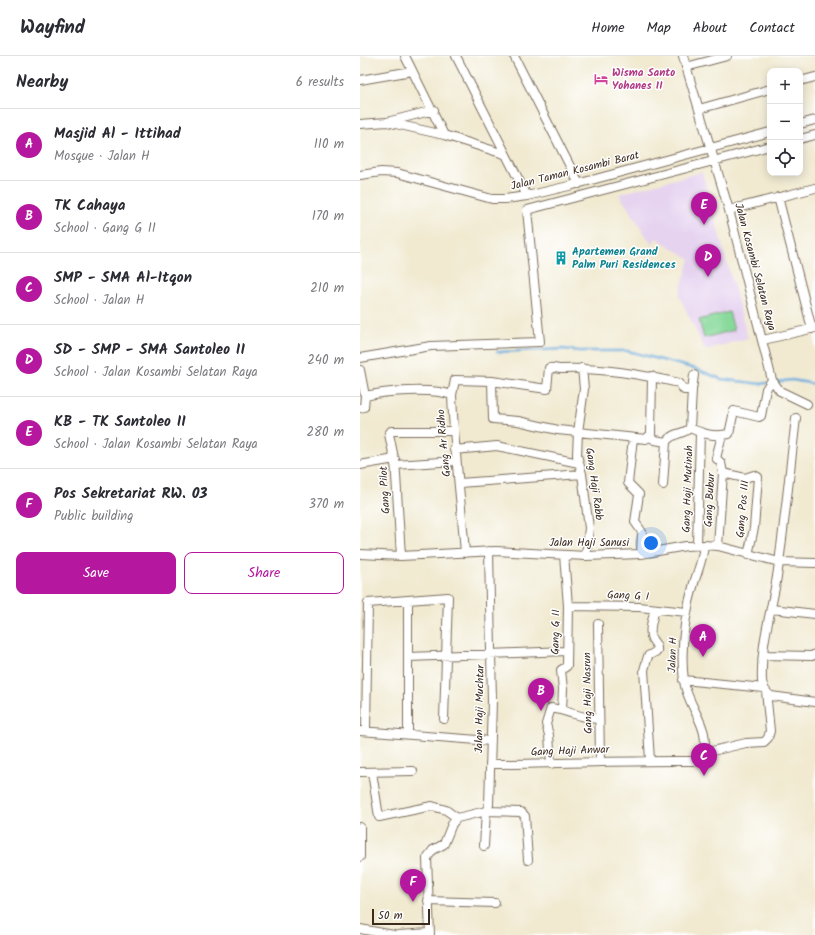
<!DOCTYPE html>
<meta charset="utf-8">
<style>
:root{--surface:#fff;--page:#f2f2f3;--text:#2b2b33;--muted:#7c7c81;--line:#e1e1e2;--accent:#b5179e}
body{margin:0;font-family:Kalam,sans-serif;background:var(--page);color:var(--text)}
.controls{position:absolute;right:12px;top:12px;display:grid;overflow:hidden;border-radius:8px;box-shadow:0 2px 10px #0003}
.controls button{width:36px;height:36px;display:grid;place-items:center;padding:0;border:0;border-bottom:1px solid var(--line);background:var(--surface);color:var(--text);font:20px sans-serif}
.scale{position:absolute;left:12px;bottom:10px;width:58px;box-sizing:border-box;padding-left:4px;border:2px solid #3b2a1e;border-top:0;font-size:11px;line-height:14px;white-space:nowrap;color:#3b2a1e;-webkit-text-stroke:3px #fff;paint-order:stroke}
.you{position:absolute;left:291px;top:487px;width:14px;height:14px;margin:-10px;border:3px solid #fff;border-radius:50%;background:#1a73e8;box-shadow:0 0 0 6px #1a73e833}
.badge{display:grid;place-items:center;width:26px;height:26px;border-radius:50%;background:var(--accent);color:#fff;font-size:13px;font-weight:700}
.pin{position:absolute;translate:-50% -33px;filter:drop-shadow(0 1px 2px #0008)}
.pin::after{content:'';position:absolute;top:21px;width:14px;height:12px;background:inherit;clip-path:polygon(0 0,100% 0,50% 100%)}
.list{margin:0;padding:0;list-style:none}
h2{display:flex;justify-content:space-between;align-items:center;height:52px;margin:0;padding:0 16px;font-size:17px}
h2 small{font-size:13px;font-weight:400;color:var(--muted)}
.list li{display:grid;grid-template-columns:26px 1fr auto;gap:12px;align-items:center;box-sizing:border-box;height:72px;padding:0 16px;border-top:1px solid var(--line)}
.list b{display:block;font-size:15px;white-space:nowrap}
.list p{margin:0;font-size:13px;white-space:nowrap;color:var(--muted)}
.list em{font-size:13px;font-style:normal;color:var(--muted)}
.actions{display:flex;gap:8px;padding:12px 16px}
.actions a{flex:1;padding:9px 0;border:1px solid var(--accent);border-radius:8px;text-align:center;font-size:14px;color:var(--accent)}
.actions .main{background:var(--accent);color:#fff}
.icon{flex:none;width:22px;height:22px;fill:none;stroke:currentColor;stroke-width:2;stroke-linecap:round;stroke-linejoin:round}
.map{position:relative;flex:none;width:455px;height:879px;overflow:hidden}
header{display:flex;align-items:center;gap:24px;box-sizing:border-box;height:56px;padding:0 20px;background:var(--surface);border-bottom:1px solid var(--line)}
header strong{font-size:19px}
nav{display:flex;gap:22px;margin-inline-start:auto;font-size:14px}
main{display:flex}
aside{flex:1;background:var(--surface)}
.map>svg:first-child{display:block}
.built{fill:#e6d3f0}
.grass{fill:#88da9b;stroke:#62825c}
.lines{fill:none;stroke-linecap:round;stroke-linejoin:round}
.stream{stroke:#67abdc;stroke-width:2.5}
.minor-casing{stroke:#7b6d5d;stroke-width:10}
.minor{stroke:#fff;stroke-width:8}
.labels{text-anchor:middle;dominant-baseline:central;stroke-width:3;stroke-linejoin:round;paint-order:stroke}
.hotel-label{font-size:11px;font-weight:bold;fill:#b23c85;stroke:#fff;text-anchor:start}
.street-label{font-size:11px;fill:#3b2a1e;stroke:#fff}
.culture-label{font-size:11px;font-weight:bold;fill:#0d838f;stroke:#fff;text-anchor:start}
</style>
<header>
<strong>Wayfind</strong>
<nav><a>Home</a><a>Map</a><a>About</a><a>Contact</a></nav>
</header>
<main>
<aside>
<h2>Nearby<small>6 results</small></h2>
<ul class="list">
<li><span class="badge">A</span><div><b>Masjid Al - Ittihad</b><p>Mosque · Jalan H</p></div><em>110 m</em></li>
<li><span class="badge">B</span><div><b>TK Cahaya</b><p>School · Gang G II</p></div><em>170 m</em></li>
<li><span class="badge">C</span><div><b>SMP - SMA Al-Itqon</b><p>School · Jalan H</p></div><em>210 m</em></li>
<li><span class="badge">D</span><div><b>SD - SMP - SMA Santoleo II</b><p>School · Jalan Kosambi Selatan Raya</p></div><em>240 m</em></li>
<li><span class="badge">E</span><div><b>KB - TK Santoleo II</b><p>School · Jalan Kosambi Selatan Raya</p></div><em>280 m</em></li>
<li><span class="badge">F</span><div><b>Pos Sekretariat RW. 03</b><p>Public building</p></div><em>370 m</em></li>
</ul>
<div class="actions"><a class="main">Save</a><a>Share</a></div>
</aside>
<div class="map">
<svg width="455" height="879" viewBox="0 0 455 879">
<rect width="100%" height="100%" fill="#fff"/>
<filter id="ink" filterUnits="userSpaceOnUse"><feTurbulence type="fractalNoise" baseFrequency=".025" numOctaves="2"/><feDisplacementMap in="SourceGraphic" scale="8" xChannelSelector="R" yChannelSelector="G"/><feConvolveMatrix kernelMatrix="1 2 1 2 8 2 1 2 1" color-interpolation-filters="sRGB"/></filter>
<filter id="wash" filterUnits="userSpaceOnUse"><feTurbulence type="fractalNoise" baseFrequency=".012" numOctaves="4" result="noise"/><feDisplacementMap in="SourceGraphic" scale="16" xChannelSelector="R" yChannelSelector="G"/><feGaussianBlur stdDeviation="0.9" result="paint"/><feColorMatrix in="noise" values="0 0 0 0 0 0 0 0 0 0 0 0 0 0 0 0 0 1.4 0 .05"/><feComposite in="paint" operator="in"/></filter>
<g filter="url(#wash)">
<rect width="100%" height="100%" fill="#f1ead1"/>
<path class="built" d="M342,116L388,282L345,294L319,239L330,203L296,182L292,189L259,138Z"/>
<path class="grass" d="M369,256L374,274L344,282L339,264Z"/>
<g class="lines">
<path class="stream" d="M137,296L204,293L219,295H268L336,313L361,323L401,328L407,327
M416,326L432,324L455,328"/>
</g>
</g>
<g filter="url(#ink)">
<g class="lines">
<g class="minor-casing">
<path id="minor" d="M45,0L84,79
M96,0L167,140
M154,0L219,128
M323,0L369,154L412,324L420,335L447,348
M326,11L367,0
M0,24L52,15
M440,25L455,21
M339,53L410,33
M27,66L84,79L144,98
M0,68L27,66L74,54
M440,68L455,64
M440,83L455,79
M0,119L21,116L37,117L132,143H145L167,140L213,129L410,76
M418,141L452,273
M369,154L455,132
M403,284L455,272
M0,302L71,290L180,286L167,154L410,90
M222,312L224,333L218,376L217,399L222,418L229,472L226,500
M0,314L5,340L4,351L0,352
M132,325L187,333L189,312C193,311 197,313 201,313C240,311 280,318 319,327L324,334H332L330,372C343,378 354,381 369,378L374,355L399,361L401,360L406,333L412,324
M332,334L334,319
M92,339L95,324L132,325L133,363L158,365L198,374L286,383L291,378L292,320
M5,340C26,335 72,332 92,339C94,392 101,444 105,497
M436,362C430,413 425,463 418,514C413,551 400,587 402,625C403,631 406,637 411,640L455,646
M290,381L295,384L306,386C312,376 323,379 330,372
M273,382L268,427L279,438L275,466L282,476L281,498
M94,394L137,390L219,407
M34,402L29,378L31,375H93
M0,409L35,403L41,500
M35,409L96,405
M363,417L385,422L394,419L398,421L394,472L388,499
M99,427L222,418
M303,429L306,386
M337,489L340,377
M358,490L363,417L361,407L356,402L362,379
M0,498L41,500L135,495L226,500L281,498L326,490L344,489L358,490L419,506L455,507
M208,550L279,551L327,556
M412,553L455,558
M238,568L240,705
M403,599L452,600L455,598
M48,601L207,595
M323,624L404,632
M202,654L203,633L201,614L207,610L208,550L204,499
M6,674L8,547L88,541L84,663
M0,675L131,685
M48,678V544
M344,697L386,687L404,686L408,682L410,675L406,635
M290,704L284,614L288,600L297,595C298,589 295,588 292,583C288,575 293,561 295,553
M130,708C198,708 266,704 334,705L341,703C355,673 327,652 324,625C320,593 325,558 334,527C338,514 343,503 344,489
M191,708L189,679L186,668L191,652C209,655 220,662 239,663
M0,716L53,715
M12,716L19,761L72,750L86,754L97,762
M0,771V801
M124,790L126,755L161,756L165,760L168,804
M68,845L135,847
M0,873L34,879
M38,879L70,877
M70,879L67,802L73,794L84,788L92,768L97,762L126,755L129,749L132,645L129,495"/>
</g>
<use href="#minor" class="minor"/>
</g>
</g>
<defs>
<g id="hotel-bare" transform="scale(1.08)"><path d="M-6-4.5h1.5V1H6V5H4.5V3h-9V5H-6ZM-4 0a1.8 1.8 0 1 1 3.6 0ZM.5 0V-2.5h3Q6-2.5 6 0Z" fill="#d1479c" stroke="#fff" stroke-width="2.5" paint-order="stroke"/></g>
<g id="building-bare" transform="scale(1.08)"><path d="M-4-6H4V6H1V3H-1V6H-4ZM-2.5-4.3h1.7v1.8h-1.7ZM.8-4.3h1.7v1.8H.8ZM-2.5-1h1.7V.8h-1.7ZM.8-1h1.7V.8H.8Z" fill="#0f9aa8" stroke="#fff" stroke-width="2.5" paint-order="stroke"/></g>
</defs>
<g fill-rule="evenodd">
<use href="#hotel-bare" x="241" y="23"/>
<use href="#building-bare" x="201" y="202"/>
</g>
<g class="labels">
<g class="hotel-label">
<text x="252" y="17">Wisma Santo<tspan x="252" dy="13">Yohanes II</tspan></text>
</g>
<g class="street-label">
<text transform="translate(215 115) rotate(-14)">Jalan Taman Kosambi Barat</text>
<text transform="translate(395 211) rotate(75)">Jalan Kosambi Selatan Raya</text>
<text transform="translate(84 387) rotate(-95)">Gang Ar Ridho</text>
<text transform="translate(234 428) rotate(82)">Gang Haji Rabb</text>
<text transform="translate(328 433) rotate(-88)">Gang Haji Mutinah</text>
<text transform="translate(25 434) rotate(-93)">Gang Pilot</text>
<text transform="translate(350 444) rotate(-87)">Gang Bubur</text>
<text transform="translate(383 453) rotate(-85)">Gang Pos III</text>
<text x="229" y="487">Jalan Haji Sanusi</text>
<text transform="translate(268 540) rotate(3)">Gang G I</text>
<text transform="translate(196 576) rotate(-89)">Gang G II</text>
<text transform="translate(313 599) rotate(-88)">Jalan H</text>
<text transform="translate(228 637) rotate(-91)">Gang Haji Nasrun</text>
<text transform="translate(120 653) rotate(-89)">Jalan Haji Muchtar</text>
<text transform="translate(210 695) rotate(-2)">Gang Haji Anwar</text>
</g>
<g class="culture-label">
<text x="212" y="196">Apartemen Grand<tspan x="212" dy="13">Palm Puri Residences</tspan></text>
</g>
</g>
</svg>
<div class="controls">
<button>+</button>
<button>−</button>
<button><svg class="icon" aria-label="locate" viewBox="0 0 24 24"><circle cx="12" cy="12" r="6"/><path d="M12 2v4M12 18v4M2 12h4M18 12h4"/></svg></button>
</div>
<div class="scale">50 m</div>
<div class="you"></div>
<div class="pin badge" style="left:343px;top:601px">A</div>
<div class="pin badge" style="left:181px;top:655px">B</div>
<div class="pin badge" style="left:344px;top:720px">C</div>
<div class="pin badge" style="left:348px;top:221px">D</div>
<div class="pin badge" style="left:344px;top:169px">E</div>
<div class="pin badge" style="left:53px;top:846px">F</div>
</div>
</main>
